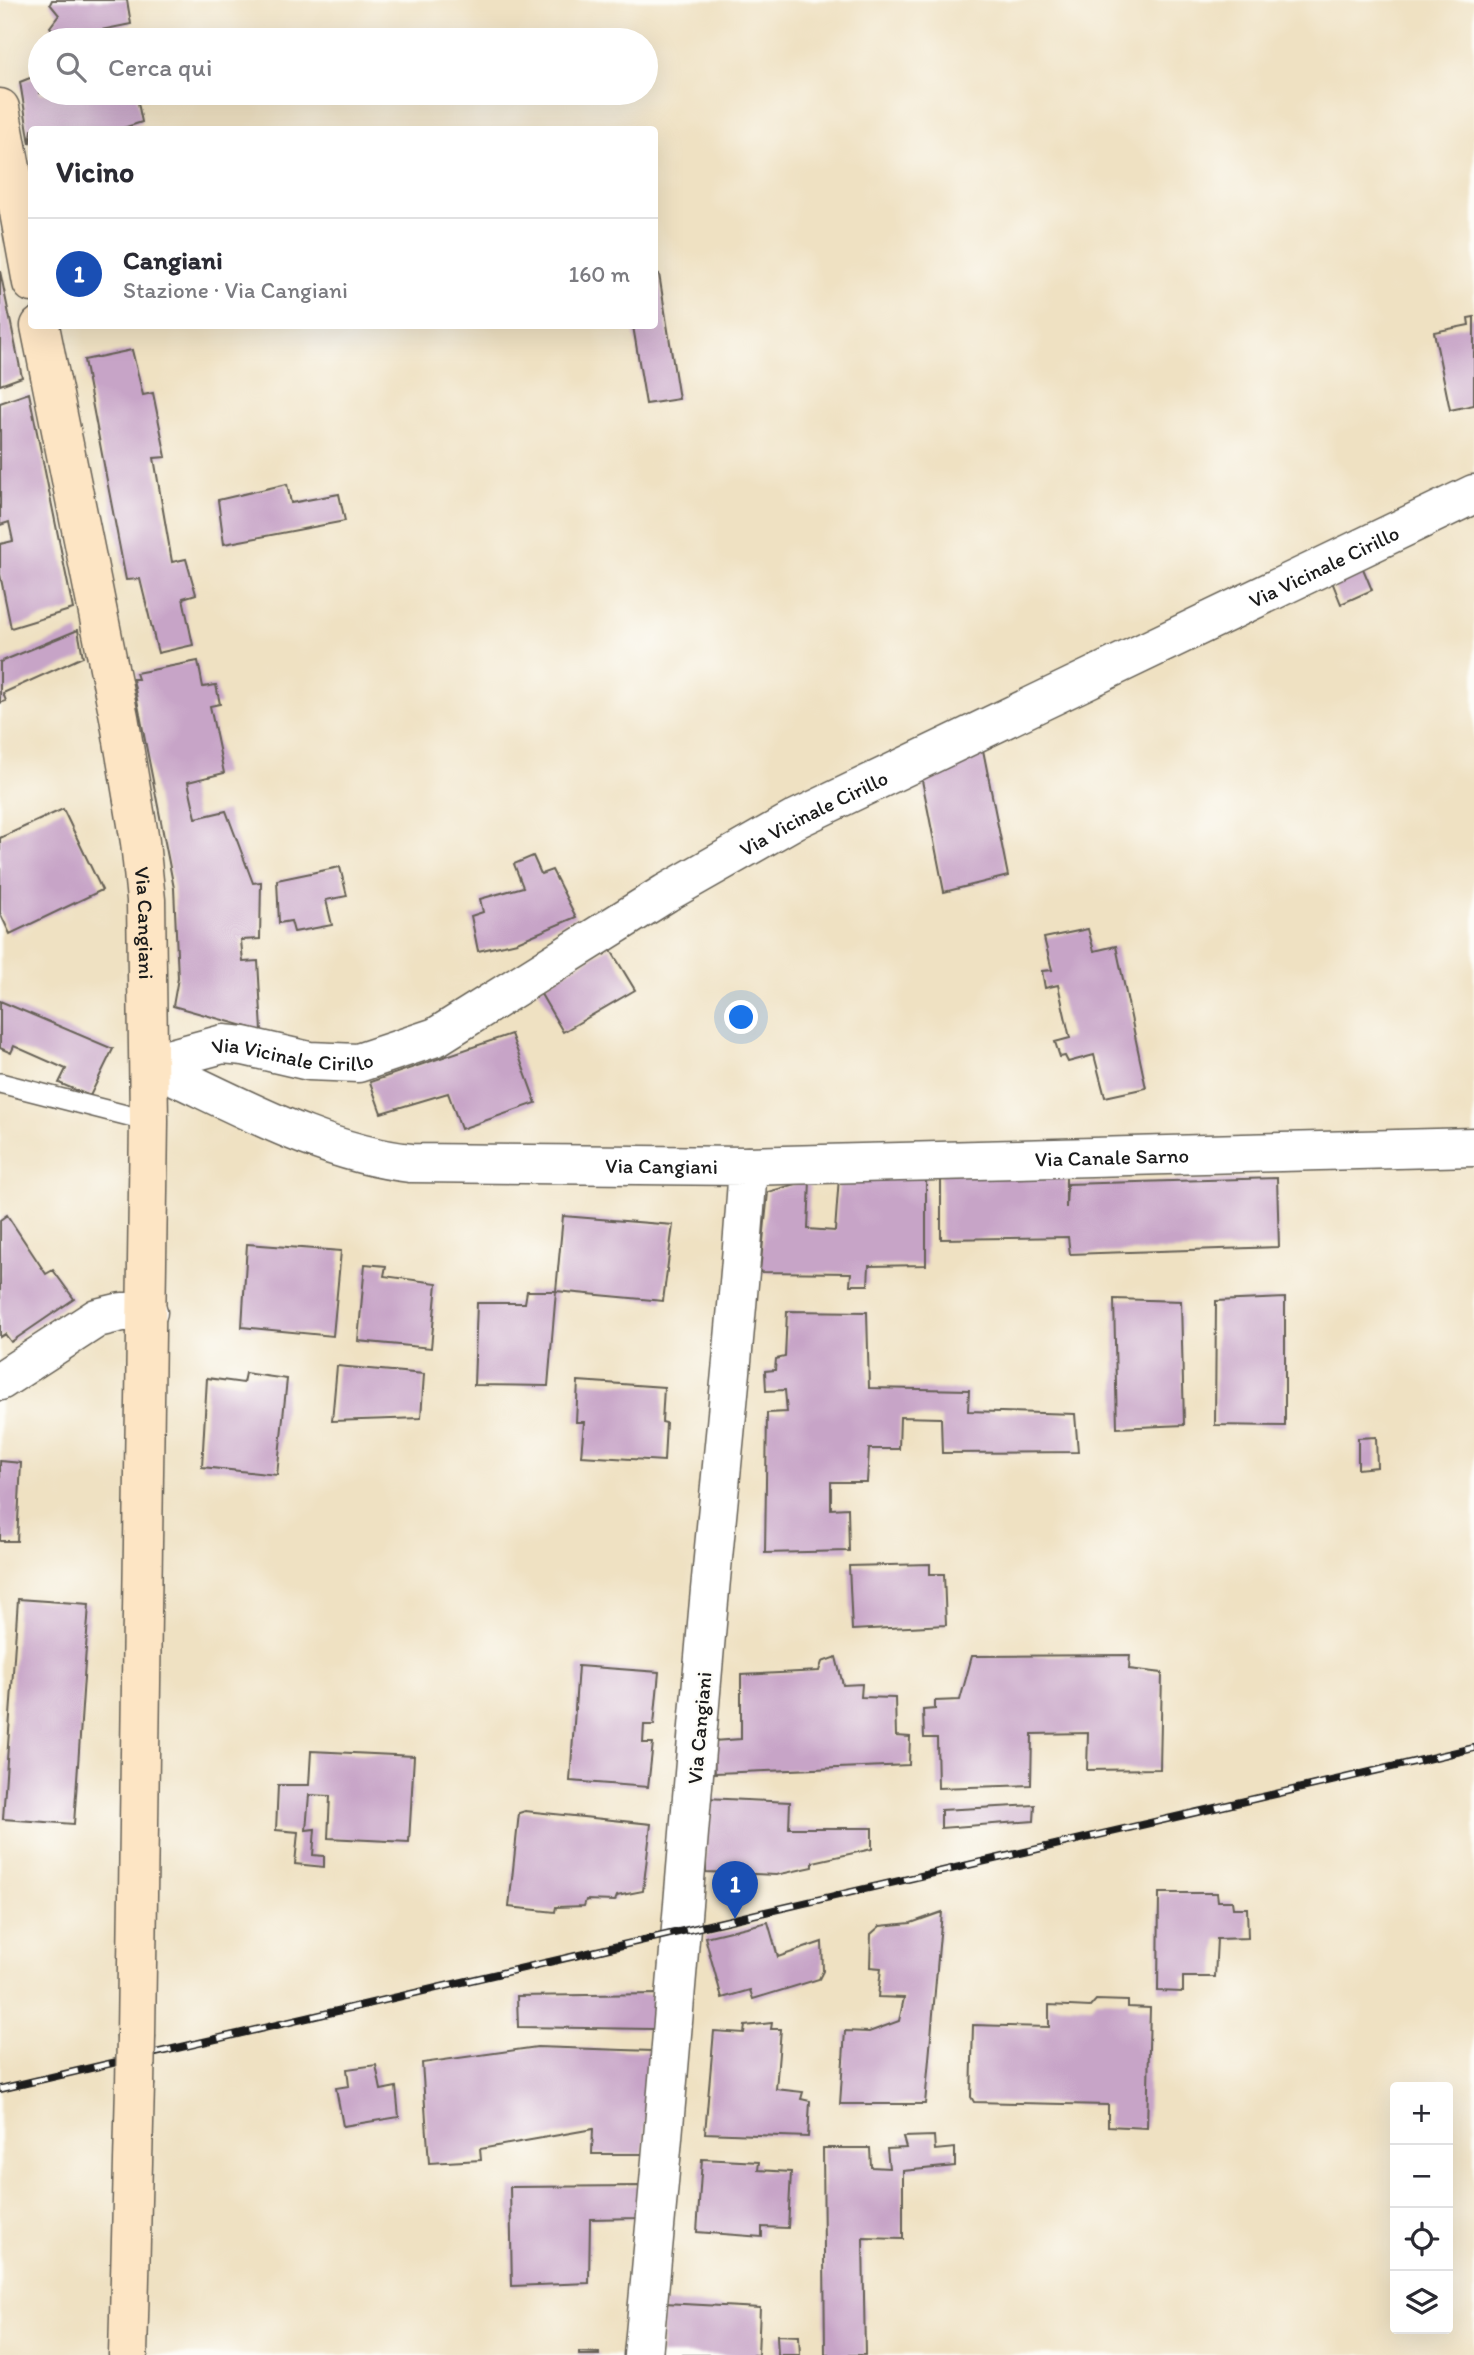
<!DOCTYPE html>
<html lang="it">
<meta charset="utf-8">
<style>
:root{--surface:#fff;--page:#f2f2f3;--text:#2b2b33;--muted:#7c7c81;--line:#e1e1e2;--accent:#0f766e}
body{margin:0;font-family:Itim,sans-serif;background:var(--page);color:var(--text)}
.controls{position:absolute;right:21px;bottom:21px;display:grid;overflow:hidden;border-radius:7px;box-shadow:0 7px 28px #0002}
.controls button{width:63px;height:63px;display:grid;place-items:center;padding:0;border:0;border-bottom:2px solid var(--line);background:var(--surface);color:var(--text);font:35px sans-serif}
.you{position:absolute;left:742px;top:1018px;width:24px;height:24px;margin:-18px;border:5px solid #fff;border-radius:50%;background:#1a73e8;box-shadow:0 0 0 10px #1a73e833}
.badge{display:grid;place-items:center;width:46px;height:46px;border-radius:50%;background:var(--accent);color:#fff;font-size:23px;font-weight:700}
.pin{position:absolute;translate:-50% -58px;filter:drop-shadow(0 2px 4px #0008)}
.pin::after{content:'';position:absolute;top:37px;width:24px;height:21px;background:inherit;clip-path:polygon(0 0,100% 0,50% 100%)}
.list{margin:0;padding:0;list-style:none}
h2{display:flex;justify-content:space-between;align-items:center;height:91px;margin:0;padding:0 28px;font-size:30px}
h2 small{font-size:23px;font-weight:400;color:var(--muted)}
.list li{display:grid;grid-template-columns:46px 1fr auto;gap:21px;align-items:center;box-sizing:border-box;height:112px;padding:0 28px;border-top:2px solid var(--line)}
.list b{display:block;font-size:26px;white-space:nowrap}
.list p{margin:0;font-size:23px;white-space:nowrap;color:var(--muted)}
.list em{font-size:23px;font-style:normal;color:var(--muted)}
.icon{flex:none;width:38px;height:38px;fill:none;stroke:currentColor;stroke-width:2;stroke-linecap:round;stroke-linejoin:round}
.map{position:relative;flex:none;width:1474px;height:2355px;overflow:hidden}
.search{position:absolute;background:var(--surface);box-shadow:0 7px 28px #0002;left:28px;top:28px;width:630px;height:77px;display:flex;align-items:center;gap:18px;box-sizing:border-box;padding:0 24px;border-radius:38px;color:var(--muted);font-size:26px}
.panel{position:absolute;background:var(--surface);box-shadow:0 7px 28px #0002;left:28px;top:126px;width:630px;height:203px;border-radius:7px}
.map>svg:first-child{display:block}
.building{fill:#c7a4c7}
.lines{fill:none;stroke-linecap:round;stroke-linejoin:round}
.lane-casing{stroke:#666156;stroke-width:22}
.street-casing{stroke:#666156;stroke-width:41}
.secondary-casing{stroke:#666156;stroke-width:41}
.lane{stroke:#fff;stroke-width:19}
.street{stroke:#fff;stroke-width:38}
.secondary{stroke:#fde5c4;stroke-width:38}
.rail-casing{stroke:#1c1c1c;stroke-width:8}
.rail{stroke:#fdfcf7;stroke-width:5;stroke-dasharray:16;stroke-linecap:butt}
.secondary-bridge-casing{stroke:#666156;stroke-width:41;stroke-linecap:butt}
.secondary-bridge{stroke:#fde5c4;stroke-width:38}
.labels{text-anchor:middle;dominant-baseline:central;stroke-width:5;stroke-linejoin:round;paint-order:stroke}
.street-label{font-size:21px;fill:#1c1c1c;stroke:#fdfcf7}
</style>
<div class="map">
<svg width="1474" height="2355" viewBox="0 0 1474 2355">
<rect width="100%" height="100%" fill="#fdfcf7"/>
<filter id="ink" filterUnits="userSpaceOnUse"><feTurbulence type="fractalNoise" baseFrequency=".0143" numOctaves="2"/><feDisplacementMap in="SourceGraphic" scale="14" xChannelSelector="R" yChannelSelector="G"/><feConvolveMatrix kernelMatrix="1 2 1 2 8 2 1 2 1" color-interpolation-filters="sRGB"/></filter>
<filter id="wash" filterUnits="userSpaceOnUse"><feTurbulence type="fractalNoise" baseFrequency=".00686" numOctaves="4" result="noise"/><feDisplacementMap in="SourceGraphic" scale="28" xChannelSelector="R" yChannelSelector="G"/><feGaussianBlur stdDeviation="1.57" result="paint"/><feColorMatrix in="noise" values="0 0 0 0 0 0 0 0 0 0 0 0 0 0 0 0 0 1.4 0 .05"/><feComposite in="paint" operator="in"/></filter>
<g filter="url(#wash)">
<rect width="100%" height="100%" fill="#efe1c2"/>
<g id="blocks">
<path class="building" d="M52,0H127L131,24L101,30L103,40H61L50,27L59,15L50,4Z
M296,35L297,40H279V39Z
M40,74V93H136L142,122L117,130H32L30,144L20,82Z
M0,271L22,377L0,385Z
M659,274L679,399L646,404L633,326H654V275Z
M1474,317V405L1450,410L1434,332L1469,325L1468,318Z
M132,350L143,395L153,393L166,457L154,458L172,562L186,559L196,594L183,598L193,645L158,653L140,579L126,580L84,360Z
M29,393L73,609L11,628L0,574V544L13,541L9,522L0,525V403Z
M287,484L291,503L339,494L345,521L224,544L218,500Z
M1359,559L1372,590L1341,604L1329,574Z
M78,630L83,657L3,693L6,701L0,703V662Z
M198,661L203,687L216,685L220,704L210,706L224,773L188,782L196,818L226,811L253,883L261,882L260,939L241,940L243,962L258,961L262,1031L173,1006L178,978L174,888L133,679H138L136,673Z
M983,750L1008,876L944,892L920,770Z
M63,809L102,890L10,934L0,913V838Z
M533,856L541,874L552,870L576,917L517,942L478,951L471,916L483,912L480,899L523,887L514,864Z
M340,867L347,896L326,900L332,925L294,932L291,921L279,923L277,880Z
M1088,929L1094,951L1116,946L1146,1088L1105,1097L1094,1055L1068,1062L1065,1056L1060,1057L1055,1042L1070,1038L1058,985L1045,988L1042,971L1052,970L1044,938Z
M609,947L635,990L563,1032L538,989Z
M0,1001L113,1049L90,1096L59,1083L66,1069L14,1046L11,1053L0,1048Z
M511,1034L536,1103L461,1129L448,1093L381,1113L370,1082Z
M1066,1165V1208L1067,1184L1277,1178L1279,1247L1070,1254L1068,1237L941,1239V1169Z
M926,1169V1265L869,1266L868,1285H850L851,1273L760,1272L768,1192L810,1180L808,1229L835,1231L839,1177Z
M7,1215L46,1274L53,1270L74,1299L11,1342L5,1334L0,1337V1220Z
M563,1216L673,1225L663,1301L556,1291Z
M247,1244L341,1251L333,1336L242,1327Z
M365,1264L386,1266L384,1276L437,1283L431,1348L358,1341Z
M527,1291H556L548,1386L474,1385L477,1303H525Z
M1285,1298V1426L1215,1425L1216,1301Z
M1114,1299L1181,1301L1184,1425L1117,1428Z
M787,1311L867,1312L869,1388L969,1390L968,1411L1075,1414L1078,1452L942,1453L941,1418L900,1417L899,1449H869L867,1482H831V1509L848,1508L849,1551L765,1553L767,1413L787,1412L785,1390L766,1391L765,1371L775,1370L776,1359L785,1357Z
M337,1366L424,1374L421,1418L332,1421Z
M245,1373L287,1379L277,1475L202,1467L207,1378L243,1383Z
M578,1381L664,1387L662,1422L666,1423L664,1461L581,1456L584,1422H576Z
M1376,1437L1377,1467L1358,1469V1438Z
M0,1461L21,1463L17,1541H0Z
M930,1564V1574H944L946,1625L852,1630L849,1566Z
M18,1599L89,1604L74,1824L3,1819Z
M1130,1655L1129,1669L1162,1673L1160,1769L1087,1770L1088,1733L1032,1734L1031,1785L938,1788L937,1738H924L923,1710L935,1709V1701L960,1700L972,1656Z
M836,1657L843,1685L862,1684L861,1697L895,1698L896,1736L910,1737L909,1765L715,1773L713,1741L741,1739V1675L819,1671L822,1662Z
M578,1666L659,1672L654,1725H644L643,1743H653L648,1787L570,1781Z
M311,1751L414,1756L409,1842L328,1838L330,1796L309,1795L306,1830L315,1829L313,1855L324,1856V1867L295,1864L298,1832L276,1830L278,1785H309Z
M706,1798L790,1802L789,1828H872V1849L813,1862V1867L776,1875L706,1872Z
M1035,1805L1034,1821L941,1828V1810Z
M525,1811L651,1824L643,1891L617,1896L615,1901L586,1900L584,1906L556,1907L555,1912L509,1907L519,1813Z
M1159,1893H1217L1218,1901H1232L1233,1908H1247L1248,1938L1217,1939L1215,1977H1183V1992L1158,1991Z
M942,1912L925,2104H840L845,2031L869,2032L899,2021L904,1998L878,1997L881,1968L870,1967L871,1934L880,1926L911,1923Z
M768,1922L778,1957L822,1942L823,1971L819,1979L753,1999L750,1990L722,1998L705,1937Z
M657,1994L654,2029L518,2027L517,1996Z
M1096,2000L1128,2001V2007L1150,2008L1147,2128L1108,2126V2105L974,2102L971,2097L973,2025L1049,2027V2005L1090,2007Z
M772,2023L771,2029H781L776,2089L803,2092L801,2099L810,2101L808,2137L705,2133L714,2031L744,2033L745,2026Z
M537,2047L652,2051L643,2154H592L593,2129L480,2149L481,2160L429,2163L422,2063Z
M376,2065L381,2090L396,2087L399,2117L343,2126L336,2088L349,2086L347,2069Z
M934,2136L935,2150L955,2148V2166L903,2171V2239L863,2238L865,2355H825L823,2148H870L871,2167L889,2168L887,2149L906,2148L903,2137Z
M702,2159L759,2162L758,2170L791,2172L788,2228L762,2227V2237L697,2232Z
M640,2186L638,2218L590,2219L589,2283L512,2286L510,2187Z
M664,2303L760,2308L758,2355H661Z
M777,2335L799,2336L800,2355H778Z
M579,2352L599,2353V2355H579Z"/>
</g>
</g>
<g filter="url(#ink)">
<use href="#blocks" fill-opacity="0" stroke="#666156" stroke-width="2"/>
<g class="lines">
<g class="lane-casing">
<path id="lane" d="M0,1083L149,1121"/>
</g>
<g class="street-casing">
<g id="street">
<path id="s1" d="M149,1064C233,1102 319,1153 411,1163L748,1166C739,1308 723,1449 710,1590C687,1845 668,2100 643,2355"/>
<path id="s2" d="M149,1064L223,1044L244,1046L309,1061L358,1063L436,1037L666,893L796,819L1474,494"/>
<path id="s3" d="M748,1166L1474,1147"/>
<path d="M0,1381L97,1318L122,1312H148"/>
</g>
</g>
<g class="secondary-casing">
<g id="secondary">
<path d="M0,108L32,283"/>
<path id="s4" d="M40,326L119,717L140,842L146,900L149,1121L136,2035"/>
<path d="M128,2355L135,2085"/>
</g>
</g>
<use href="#lane" class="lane"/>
<use href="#street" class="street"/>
<use href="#secondary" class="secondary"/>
<g class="rail-casing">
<path id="rail" d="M0,2089L1474,1748"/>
</g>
<use href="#rail" class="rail"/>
<g class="secondary-bridge-casing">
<path id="secondary-bridge" d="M135,2085L136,2035"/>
</g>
<use href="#secondary-bridge" class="secondary-bridge"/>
</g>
</g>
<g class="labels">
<g class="street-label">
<text stroke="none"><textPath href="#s2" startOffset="1302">Via Vicinale Cirillo</textPath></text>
<text stroke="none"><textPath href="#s2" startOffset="735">Via Vicinale Cirillo</textPath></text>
<text stroke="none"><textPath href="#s4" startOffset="607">Via Cangiani</textPath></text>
<text stroke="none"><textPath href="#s2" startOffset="147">Via Vicinale Cirillo</textPath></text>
<text stroke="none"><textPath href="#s3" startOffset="364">Via Canale Sarno</textPath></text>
<text stroke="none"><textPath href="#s1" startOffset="532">Via Cangiani</textPath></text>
<text transform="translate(699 1728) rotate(-85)">Via Cangiani</text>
</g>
</g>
</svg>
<div class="controls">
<button>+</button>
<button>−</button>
<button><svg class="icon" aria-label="locate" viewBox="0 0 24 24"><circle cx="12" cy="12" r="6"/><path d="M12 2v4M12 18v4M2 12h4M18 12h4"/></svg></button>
<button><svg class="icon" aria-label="layers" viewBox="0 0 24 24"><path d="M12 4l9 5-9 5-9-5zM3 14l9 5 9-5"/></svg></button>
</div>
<div class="you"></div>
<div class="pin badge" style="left:735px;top:1919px;background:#1a4fb4">1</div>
<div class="search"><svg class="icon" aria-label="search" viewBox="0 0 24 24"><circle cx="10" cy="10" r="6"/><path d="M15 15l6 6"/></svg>Cerca qui</div>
<section class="panel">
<h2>Vicino<small></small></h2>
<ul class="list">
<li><span class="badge" style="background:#1a4fb4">1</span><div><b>Cangiani</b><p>Stazione · Via Cangiani</p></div><em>160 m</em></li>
</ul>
</section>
</div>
